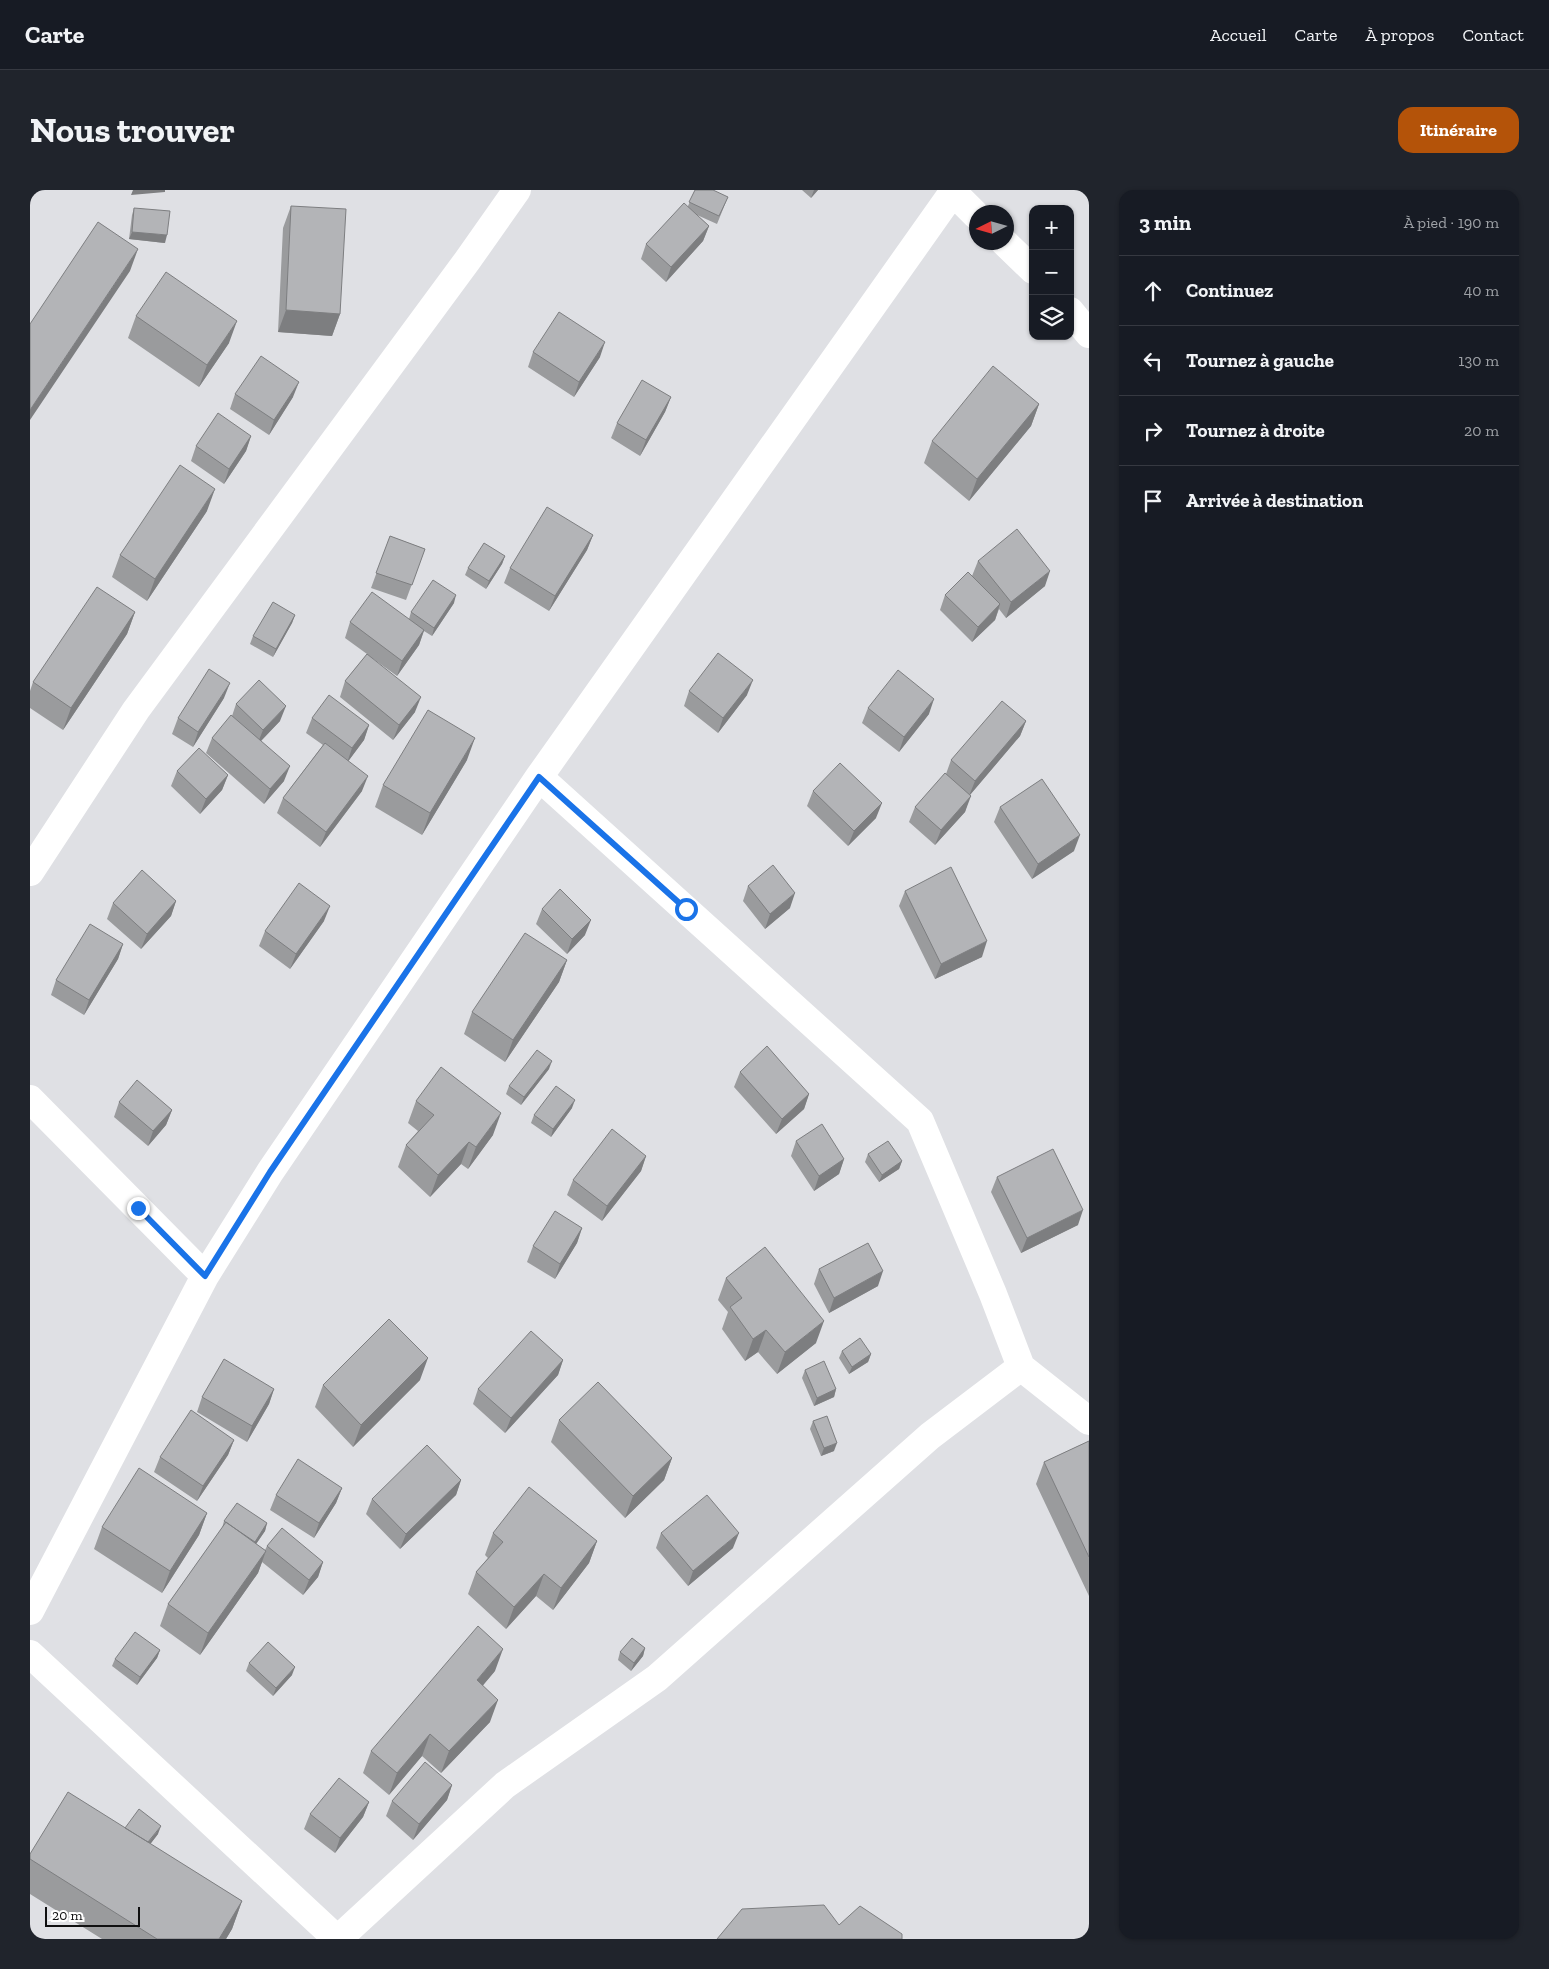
<!DOCTYPE html>
<html lang="fr">
<meta charset="utf-8">
<style>
:root{--surface:#171b24;--page:#20242c;--text:#f1f3f6;--muted:#9ea1a6;--line:#363941;--accent:#b45309}
body{margin:0;font-family:"Zilla Slab",serif;background:var(--page);color:var(--text)}
.controls{position:absolute;right:15px;top:15px;display:grid;overflow:hidden;border-radius:10px;box-shadow:0 1px 4px #0004}
.controls button{width:45px;height:45px;display:grid;place-items:center;padding:0;border:0;border-bottom:1px solid var(--line);background:var(--surface);color:var(--text);font:25px sans-serif}
.compass{position:absolute;left:939px;top:15px;width:45px;height:45px;border-radius:50%;background:var(--surface);box-shadow:0 1px 4px #0004;rotate:265deg}
.scale{position:absolute;left:15px;bottom:12px;width:95px;box-sizing:border-box;padding-left:5px;border:2px solid #101011;border-top:0;font-size:14px;line-height:18px;white-space:nowrap;color:#101011;-webkit-text-stroke:4px #fff;paint-order:stroke}
.stop{position:absolute;width:15px;height:15px;margin:-11px;border:4px solid #1a73e8;border-radius:50%;background:#fff}
.stop.end{background:#1a73e8;border-color:#fff;box-shadow:0 1px 5px #0008}
.list{margin:0;padding:0;list-style:none}
h2{display:flex;justify-content:space-between;align-items:center;height:65px;margin:0;padding:0 20px;font-size:21px}
h2 small{font-size:16px;font-weight:400;color:var(--muted)}
.list li{display:grid;grid-template-columns:32px 1fr auto;gap:15px;align-items:center;box-sizing:border-box;height:70px;padding:0 20px;border-top:1px solid var(--line)}
.list b{display:block;font-size:19px;white-space:nowrap}
.list em{font-size:16px;font-style:normal;color:var(--muted)}
.icon{flex:none;width:28px;height:28px;fill:none;stroke:currentColor;stroke-width:2;stroke-linecap:round;stroke-linejoin:round}
.map{position:relative;flex:none;width:1059px;height:1749px;overflow:hidden;border-radius:15px}
header{display:flex;align-items:center;gap:30px;box-sizing:border-box;height:70px;padding:0 25px;background:var(--surface);border-bottom:1px solid var(--line)}
header strong{font-size:24px}
nav{display:flex;gap:28px;margin-inline-start:auto;font-size:18px}
.intro{display:flex;align-items:center;justify-content:space-between;box-sizing:border-box;height:120px;padding:0 30px}
h1{margin:0;font-size:35px}
.button{padding:12px 22px;border-radius:15px;background:var(--accent);color:#fff;font-size:18px;font-weight:700}
main{display:flex;gap:30px;padding:0 30px}
aside{flex:1;background:var(--surface);border-radius:15px;box-shadow:0 1px 4px #0004}
.map>svg:first-child{display:block}
</style>
<header>
<strong>Carte</strong>
<nav><a>Accueil</a><a>Carte</a><a>À propos</a><a>Contact</a></nav>
</header>
<div class="intro"><h1>Nous trouver</h1><a class="button">Itinéraire</a></div>
<main>
<div class="map">
<svg width="1059" height="1749" viewBox="0 0 1059 1749">
<rect width="100%" height="100%" fill="#dfe0e4"/>
<g fill="none" stroke-linecap="round" stroke-linejoin="round">
<!-- street -->
<path stroke="#fff" stroke-width="28" d="M 924,0 L 923,2 L 946,25
M 974,52 L 1003,80
M 1040,121 L 1059,144
M 509,587 L 890,931 L 963,1104 L 991,1177 L 1059,1231
M 0,682 L 106,520 L 437,71 L 487,0
M 0,909 L 175,1086
M 0,1421 L 175,1086 L 240,982 L 509,587 L 923,2
M 0,1464 L 307,1749
M 308,1749 L 475,1595 L 627,1488 L 900,1246 L 991,1177"/>
</g>
<!-- wall -->
<path fill="#9a9b9d" d="M 665,0 L 698,7 L 687,34 L 667,25 L 679,36 L 673,51 L 636,92 L 611,69 L 616,54 L 658,16 Z
M 772,0 L 788,0 L 781,8 Z
M 261,16 L 310,124 L 302,146 L 248,142 L 253,38 Z
M 104,18 L 135,53 L 99,49 L 102,25 Z
M 106,126 L 199,153 L 169,197 L 98,148 Z
M 503,162 L 570,167 L 544,207 L 498,177 Z
M 205,204 L 263,207 L 239,245 L 200,219 Z
M 641,207 L 635,222 L 610,266 L 581,248 L 587,233 Z
M 1009,214 L 1001,236 L 939,311 L 894,273 L 902,251 Z
M 221,246 L 216,261 L 194,294 L 161,271 L 166,256 Z
M 177,321 L 117,411 L 82,387 L 90,365 Z
M 563,345 L 557,360 L 519,421 L 474,393 L 480,378 Z
M 360,346 L 395,359 L 376,410 L 341,398 Z
M 475,366 L 472,374 L 456,399 L 435,385 L 438,378 Z
M 948,371 L 1015,396 L 976,428 L 969,419 L 965,430 L 942,452 L 910,420 L 915,405 L 946,390 L 942,386 Z
M 424,413 L 402,446 L 394,441 L 389,455 L 367,486 L 342,468 L 385,522 L 363,550 L 310,507 L 315,491 L 337,464 L 315,448 L 320,432 L 379,429 L 381,422 Z
M 105,422 L 97,444 L 33,540 L 0,518 L 0,501 L 3,492 Z
M 265,425 L 262,433 L 243,467 L 220,454 L 223,446 Z
M 659,501 L 717,505 L 688,543 L 654,516 Z
M 194,508 L 163,557 L 142,544 L 148,528 Z
M 206,514 L 250,531 L 231,551 L 254,591 L 234,614 L 176,563 L 182,548 L 202,526 Z
M 838,518 L 899,524 L 869,562 L 832,533 Z
M 282,528 L 339,535 L 334,550 L 318,571 L 332,601 L 290,657 L 247,623 L 253,608 L 293,555 L 276,543 Z
M 996,531 L 990,546 L 940,605 L 935,622 L 905,655 L 879,632 L 885,617 L 916,584 L 921,570 Z
M 437,570 L 392,645 L 345,617 L 353,595 Z
M 147,581 L 198,585 L 192,600 L 170,624 L 141,596 Z
M 783,601 L 846,628 L 818,656 L 777,616 Z
M 970,617 L 1044,661 L 1002,689 L 964,632 Z
M 718,696 L 760,718 L 735,739 L 713,711 Z
M 875,701 L 952,767 L 905,789 L 869,716 Z
M 146,711 L 141,726 L 111,759 L 77,729 L 83,713 Z
M 512,719 L 555,745 L 537,764 L 506,734 Z
M 294,731 L 260,779 L 229,756 L 235,741 Z
M 93,754 L 88,769 L 54,825 L 21,805 L 26,790 Z
M 537,770 L 529,792 L 475,872 L 434,844 L 442,822 Z
M 519,879 L 491,915 L 476,904 L 479,896 Z
M 710,882 L 779,904 L 774,919 L 746,944 L 704,897 Z
M 386,911 L 463,945 L 438,979 L 431,974 L 400,1007 L 368,977 L 376,955 L 388,941 L 378,933 Z
M 89,912 L 142,920 L 136,935 L 118,956 L 84,927 Z
M 542,918 L 521,947 L 501,933 L 504,925 Z
M 766,951 L 814,969 L 809,984 L 784,1001 L 761,966 Z
M 838,964 L 872,971 L 869,979 L 849,992 L 835,972 Z
M 616,966 L 611,981 L 572,1031 L 537,1005 L 543,990 Z
M 967,987 L 1048,1035 L 991,1063 L 961,1002 Z
M 552,1038 L 547,1053 L 525,1089 L 497,1072 L 503,1056 Z
M 789,1079 L 848,1096 L 799,1123 L 784,1094 Z
M 696,1088 L 786,1153 L 747,1184 L 728,1162 L 715,1171 L 692,1139 L 698,1122 L 688,1110 Z
M 812,1161 L 841,1164 L 838,1172 L 819,1184 L 809,1168 Z
M 533,1170 L 528,1185 L 475,1243 L 443,1214 L 448,1199 Z
M 775,1180 L 806,1199 L 804,1207 L 784,1216 L 772,1188 Z
M 390,1190 L 323,1257 L 285,1217 L 293,1195 Z
M 244,1199 L 239,1214 L 217,1252 L 167,1222 L 172,1207 Z
M 529,1230 L 642,1268 L 634,1290 L 595,1328 L 521,1252 Z
M 783,1231 L 804,1261 L 791,1266 L 780,1239 Z
M 204,1250 L 198,1265 L 167,1311 L 124,1282 L 130,1267 Z
M 1059,1251 L 1059,1406 L 1006,1294 L 1014,1272 Z
M 431,1290 L 426,1305 L 370,1359 L 336,1324 L 342,1309 Z
M 312,1298 L 306,1313 L 284,1348 L 240,1320 L 246,1305 Z
M 177,1323 L 169,1345 L 132,1403 L 64,1359 L 72,1337 Z
M 194,1331 L 237,1333 L 235,1341 L 226,1354 L 235,1360 L 237,1356 L 293,1372 L 288,1387 L 273,1405 L 232,1372 L 228,1383 L 170,1465 L 130,1436 L 138,1414 L 192,1338 Z
M 463,1343 L 567,1351 L 559,1373 L 523,1420 L 506,1406 L 476,1439 L 438,1404 L 446,1382 L 458,1368 L 455,1365 Z
M 631,1343 L 703,1358 L 658,1396 L 626,1358 Z
M 615,1458 L 613,1466 L 601,1481 L 588,1470 L 590,1462 Z
M 130,1460 L 127,1468 L 107,1495 L 82,1476 L 85,1469 Z
M 219,1473 L 262,1485 L 243,1506 L 216,1481 Z
M 465,1481 L 453,1495 L 460,1532 L 411,1583 L 392,1566 L 359,1605 L 333,1583 L 341,1561 Z
M 422,1595 L 417,1610 L 383,1650 L 356,1626 L 362,1611 Z
M 339,1612 L 333,1627 L 305,1663 L 274,1639 L 280,1624 Z
M 95,1638 L 128,1644 L 120,1654 L 212,1711 L 202,1739 L 196,1749 L 72,1749 L 0,1704 L 0,1664 Z"/>
<!-- shaded-wall -->
<path fill="#7d7e80" d="M 103,0 L 135,0 L 135,2 L 101,5 Z
M 784,0 L 788,0 L 781,8 Z
M 679,36 L 673,51 L 636,92 L 641,77 Z
M 102,42 L 137,45 L 135,53 L 99,49 Z
M 108,59 L 100,81 L 0,230 L 0,220 Z
M 256,120 L 310,124 L 302,146 L 248,142 Z
M 207,131 L 199,153 L 169,197 L 177,175 Z
M 575,152 L 570,167 L 544,207 L 549,192 Z
M 269,192 L 263,207 L 239,245 L 244,230 Z
M 641,207 L 635,222 L 610,266 L 616,250 Z
M 1009,214 L 1001,236 L 939,311 L 947,289 Z
M 221,246 L 216,261 L 194,294 L 199,279 Z
M 185,299 L 177,321 L 117,411 L 125,389 Z
M 563,345 L 557,360 L 519,421 L 525,406 Z
M 475,366 L 472,374 L 456,399 L 459,391 Z
M 1020,381 L 1015,396 L 976,428 L 981,412 Z
M 426,405 L 424,413 L 402,446 L 404,438 Z
M 970,414 L 965,430 L 942,452 L 948,437 Z
M 105,422 L 97,444 L 33,540 L 41,518 Z
M 265,425 L 262,433 L 243,467 L 246,459 Z
M 394,440 L 389,455 L 367,486 L 372,471 Z
M 723,490 L 717,505 L 688,543 L 693,528 Z
M 200,493 L 194,508 L 163,557 L 168,542 Z
M 391,507 L 385,522 L 363,550 L 369,535 Z
M 904,509 L 899,524 L 869,562 L 874,547 Z
M 256,516 L 250,531 L 227,555 L 233,540 Z
M 996,531 L 990,546 L 939,606 L 945,591 Z
M 339,535 L 334,550 L 317,573 L 322,558 Z
M 445,548 L 437,570 L 392,645 L 400,623 Z
M 260,576 L 254,591 L 234,614 L 240,599 Z
M 198,585 L 192,600 L 170,624 L 176,609 Z
M 338,586 L 332,601 L 290,657 L 296,642 Z
M 941,606 L 935,622 L 905,655 L 911,640 Z
M 852,613 L 846,628 L 818,656 L 824,641 Z
M 1050,645 L 1044,661 L 1002,689 L 1008,674 Z
M 765,703 L 760,718 L 735,739 L 740,724 Z
M 146,711 L 141,726 L 111,759 L 117,744 Z
M 300,716 L 294,731 L 260,779 L 266,764 Z
M 561,730 L 555,745 L 537,764 L 542,749 Z
M 957,751 L 952,767 L 905,789 L 911,774 Z
M 93,754 L 88,769 L 54,825 L 59,810 Z
M 537,770 L 529,792 L 475,872 L 483,850 Z
M 522,871 L 519,879 L 491,915 L 494,907 Z
M 779,904 L 774,919 L 746,944 L 752,929 Z
M 545,910 L 542,918 L 521,947 L 523,939 Z
M 142,920 L 136,935 L 118,956 L 123,941 Z
M 471,923 L 463,945 L 438,979 L 446,957 Z
M 439,952 L 431,974 L 400,1007 L 408,985 Z
M 616,966 L 611,981 L 572,1031 L 577,1016 Z
M 814,969 L 809,984 L 784,1001 L 789,986 Z
M 872,971 L 869,979 L 849,992 L 852,985 Z
M 1053,1020 L 1048,1035 L 991,1063 L 997,1048 Z
M 552,1038 L 547,1053 L 525,1089 L 530,1074 Z
M 853,1081 L 848,1096 L 799,1123 L 804,1108 Z
M 794,1131 L 786,1153 L 747,1184 L 755,1162 Z
M 736,1140 L 728,1162 L 715,1171 L 723,1149 Z
M 841,1164 L 838,1172 L 819,1184 L 822,1177 Z
M 398,1168 L 390,1190 L 323,1257 L 331,1235 Z
M 533,1170 L 528,1185 L 475,1243 L 481,1228 Z
M 244,1199 L 239,1214 L 217,1252 L 222,1236 Z
M 806,1199 L 804,1207 L 784,1216 L 787,1208 Z
M 204,1250 L 198,1265 L 167,1311 L 173,1296 Z
M 807,1253 L 804,1261 L 791,1266 L 794,1258 Z
M 642,1268 L 634,1290 L 595,1328 L 603,1306 Z
M 431,1290 L 426,1305 L 370,1359 L 376,1344 Z
M 312,1298 L 306,1313 L 284,1348 L 289,1333 Z
M 177,1323 L 169,1345 L 132,1403 L 140,1381 Z
M 237,1333 L 235,1341 L 222,1360 L 225,1352 Z
M 709,1343 L 703,1358 L 658,1396 L 663,1381 Z
M 567,1351 L 559,1373 L 523,1420 L 531,1398 Z
M 236,1361 L 228,1383 L 170,1465 L 178,1443 Z
M 293,1372 L 288,1387 L 273,1405 L 279,1390 Z
M 514,1384 L 506,1406 L 476,1439 L 484,1417 Z
M 615,1458 L 613,1466 L 601,1481 L 604,1473 Z
M 473,1459 L 465,1481 L 439,1512 L 447,1490 Z
M 130,1460 L 127,1468 L 107,1495 L 110,1487 Z
M 265,1477 L 262,1485 L 243,1506 L 246,1498 Z
M 468,1510 L 460,1532 L 411,1583 L 419,1561 Z
M 400,1544 L 392,1566 L 359,1605 L 367,1583 Z
M 422,1595 L 417,1610 L 383,1650 L 389,1634 Z
M 339,1612 L 333,1627 L 305,1663 L 310,1648 Z
M 131,1636 L 128,1644 L 109,1669 L 112,1661 Z
M 212,1711 L 202,1739 L 196,1749 L 189,1749 Z"/>
<!-- building -->
<path fill="#b3b4b7" stroke="#7d7e80" d="M 665,0 L 683,0 L 698,7 L 689,26 L 659,12 Z
M 654,13 L 679,36 L 641,77 L 616,54 Z
M 261,16 L 316,19 L 310,124 L 256,120 Z
M 104,18 L 140,21 L 137,45 L 102,42 Z
M 68,32 L 108,59 L 0,220 L 0,134 Z
M 136,82 L 207,131 L 177,175 L 106,126 Z
M 529,122 L 575,152 L 549,192 L 503,162 Z
M 231,166 L 269,192 L 244,230 L 205,204 Z
M 963,176 L 1009,214 L 947,289 L 902,251 Z
M 612,190 L 641,207 L 616,250 L 587,233 Z
M 188,223 L 221,246 L 199,279 L 166,256 Z
M 150,275 L 185,299 L 125,389 L 90,365 Z
M 517,317 L 563,345 L 525,406 L 480,378 Z
M 987,339 L 1020,381 L 981,412 L 948,371 Z
M 360,346 L 395,359 L 382,395 L 346,383 Z
M 454,353 L 475,366 L 459,391 L 438,378 Z
M 938,382 L 970,414 L 948,437 L 915,405 Z
M 403,390 L 426,405 L 404,438 L 381,422 Z
M 67,397 L 105,422 L 41,518 L 3,492 Z
M 342,402 L 394,440 L 372,471 L 320,432 Z
M 243,412 L 265,425 L 246,459 L 223,446 Z
M 688,463 L 723,490 L 693,528 L 659,501 Z
M 337,464 L 391,507 L 369,535 L 315,491 Z
M 179,479 L 200,493 L 168,542 L 148,528 Z
M 868,480 L 904,509 L 874,547 L 838,518 Z
M 229,490 L 256,516 L 233,540 L 206,514 Z
M 299,505 L 339,535 L 322,558 L 282,528 Z
M 972,511 L 996,531 L 945,591 L 921,570 Z
M 398,520 L 445,548 L 400,623 L 353,595 Z
M 201,525 L 260,576 L 240,599 L 182,548 Z
M 295,553 L 338,586 L 296,642 L 253,608 Z
M 169,558 L 198,585 L 176,609 L 147,581 Z
M 810,573 L 852,613 L 824,641 L 783,601 Z
M 915,583 L 941,606 L 911,640 L 885,617 Z
M 1012,589 L 1050,645 L 1008,674 L 970,617 Z
M 743,675 L 765,703 L 740,724 L 718,696 Z
M 921,677 L 957,751 L 911,774 L 875,701 Z
M 112,680 L 146,711 L 117,744 L 83,713 Z
M 269,693 L 300,716 L 266,764 L 235,741 Z
M 530,699 L 561,730 L 542,749 L 512,719 Z
M 60,734 L 93,754 L 59,810 L 26,790 Z
M 495,743 L 537,770 L 483,850 L 442,822 Z
M 737,856 L 779,904 L 752,929 L 710,882 Z
M 507,860 L 522,871 L 494,907 L 479,896 Z
M 411,877 L 471,923 L 446,957 L 439,952 L 408,985 L 376,955 L 404,925 L 386,911 Z
M 107,890 L 142,920 L 123,941 L 89,912 Z
M 526,896 L 545,910 L 523,939 L 504,925 Z
M 792,934 L 814,969 L 789,986 L 766,951 Z
M 582,939 L 616,966 L 577,1016 L 543,990 Z
M 858,951 L 872,971 L 852,985 L 838,964 Z
M 1023,959 L 1053,1020 L 997,1048 L 967,987 Z
M 525,1021 L 552,1038 L 530,1074 L 503,1056 Z
M 838,1053 L 853,1081 L 804,1108 L 789,1079 Z
M 735,1057 L 794,1131 L 755,1162 L 736,1140 L 723,1149 L 700,1117 L 712,1108 L 696,1088 Z
M 359,1129 L 398,1168 L 331,1235 L 293,1195 Z
M 501,1141 L 533,1170 L 481,1228 L 448,1199 Z
M 830,1148 L 841,1164 L 822,1177 L 812,1161 Z
M 194,1169 L 244,1199 L 222,1236 L 172,1207 Z
M 794,1171 L 806,1199 L 787,1208 L 775,1180 Z
M 568,1192 L 642,1268 L 603,1306 L 529,1230 Z
M 161,1220 L 204,1250 L 173,1296 L 130,1267 Z
M 797,1226 L 807,1253 L 794,1258 L 783,1231 Z
M 1059,1251 L 1059,1367 L 1014,1272 Z
M 397,1255 L 431,1290 L 376,1344 L 342,1309 Z
M 268,1269 L 312,1298 L 289,1333 L 246,1305 Z
M 109,1278 L 177,1323 L 140,1381 L 72,1337 Z
M 499,1297 L 567,1351 L 531,1398 L 514,1384 L 484,1417 L 446,1382 L 473,1352 L 463,1343 Z
M 677,1305 L 709,1343 L 663,1381 L 631,1343 Z
M 207,1313 L 237,1333 L 225,1352 L 194,1331 Z
M 196,1332 L 236,1361 L 178,1443 L 138,1414 Z
M 252,1338 L 293,1372 L 279,1390 L 237,1356 Z
M 448,1436 L 473,1459 L 447,1490 L 468,1510 L 419,1561 L 400,1544 L 367,1583 L 341,1561 Z
M 105,1442 L 130,1460 L 110,1487 L 85,1469 Z
M 602,1448 L 615,1458 L 604,1473 L 590,1462 Z
M 238,1452 L 265,1477 L 246,1498 L 219,1473 Z
M 395,1572 L 422,1595 L 389,1634 L 362,1611 Z
M 309,1588 L 339,1612 L 310,1648 L 280,1624 Z
M 38,1602 L 212,1711 L 189,1749 L 127,1749 L 0,1669 L 0,1664 Z
M 109,1619 L 131,1636 L 118,1652 L 95,1638 Z
M 794,1715 L 809,1735 L 830,1716 L 872,1744 L 872,1749 L 687,1749 L 712,1719 Z"/>
<g fill="none" stroke-linecap="round" stroke-linejoin="round">
<!-- route -->
<path stroke="#1a73e8" stroke-width="6" d="M 108,1018 L 175,1086 L 240,982 L 509,587 L 656,719"/>
</g>
</svg>
<div class="controls">
<button>+</button>
<button>−</button>
<button><svg class="icon" aria-label="layers" viewBox="0 0 24 24"><path d="M12 4l9 5-9 5-9-5zM3 14l9 5 9-5"/></svg></button>
</div>
<svg class="compass" viewBox="-18 -18 36 36"><path d="M0-13l5 13h-10z" fill="#e53935"/><path d="M0 13l5-13h-10z" fill="#9ea1a6"/></svg>
<div class="scale">20 m</div>
<div class="stop" style="left:656px;top:719px"></div>
<div class="stop end" style="left:108px;top:1018px"></div>
</div>
<aside>
<h2>3 min<small>À pied · 190 m</small></h2>
<ul class="list">
<li><svg class="icon" aria-label="ahead" viewBox="0 0 24 24"><path d="M12 20V5M6 11l6-6 6 6"/></svg><div><b>Continuez</b></div><em>40 m</em></li>
<li><svg class="icon" aria-label="left" viewBox="0 0 24 24"><path d="M17 20v-9H6M10 6l-5 5 5 5"/></svg><div><b>Tournez à gauche</b></div><em>130 m</em></li>
<li><svg class="icon" aria-label="right" viewBox="0 0 24 24"><path d="M7 20v-9h11M14 6l5 5-5 5"/></svg><div><b>Tournez à droite</b></div><em>20 m</em></li>
<li><svg class="icon" aria-label="arrive" viewBox="0 0 24 24"><path d="M6 21V4h12l-3 4 3 4H6"/></svg><div><b>Arrivée à destination</b></div></li>
</ul>
</aside>
</main>
